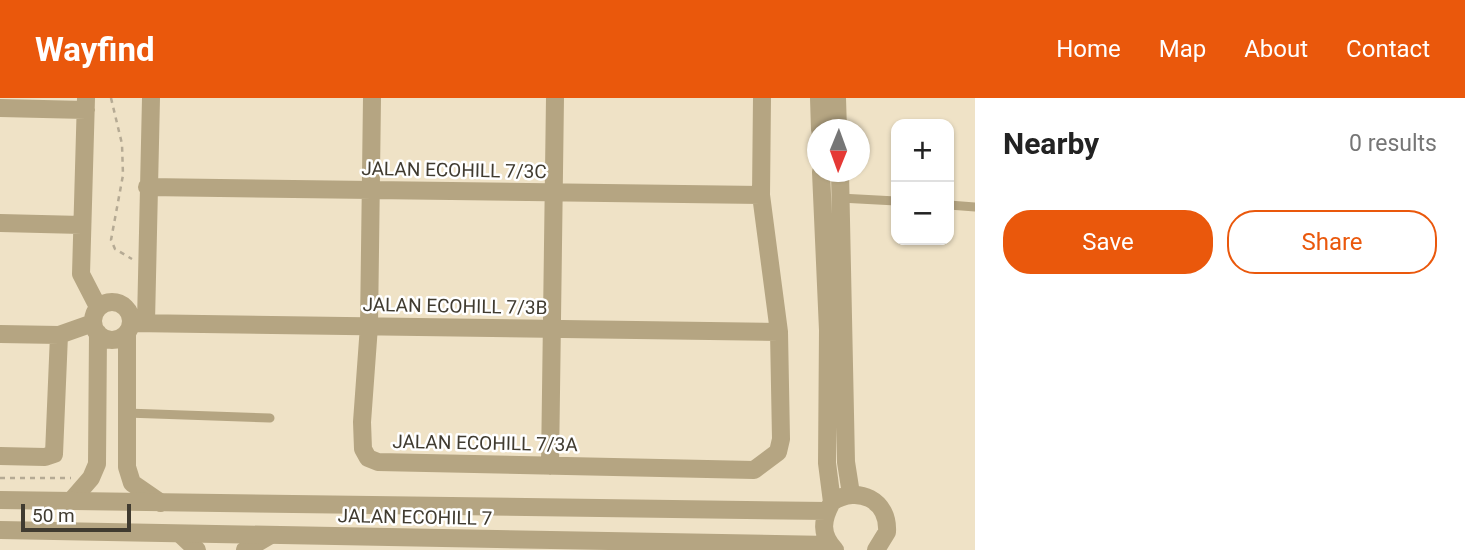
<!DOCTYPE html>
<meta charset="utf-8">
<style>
:root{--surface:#fff;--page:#f2f2f2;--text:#222;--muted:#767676;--line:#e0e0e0;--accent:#ea580c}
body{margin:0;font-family:Roboto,sans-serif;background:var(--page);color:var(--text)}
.controls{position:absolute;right:21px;top:21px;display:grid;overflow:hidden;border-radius:14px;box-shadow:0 2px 5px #0004}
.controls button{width:63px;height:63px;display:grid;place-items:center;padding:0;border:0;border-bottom:2px solid var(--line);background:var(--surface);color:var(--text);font:35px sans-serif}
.compass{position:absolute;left:807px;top:21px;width:63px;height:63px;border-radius:50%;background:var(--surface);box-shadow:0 2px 5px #0004;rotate:181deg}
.scale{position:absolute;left:21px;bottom:18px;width:110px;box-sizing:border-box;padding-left:7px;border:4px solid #403b30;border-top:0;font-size:19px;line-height:24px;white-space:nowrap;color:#403b30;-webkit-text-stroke:5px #fff;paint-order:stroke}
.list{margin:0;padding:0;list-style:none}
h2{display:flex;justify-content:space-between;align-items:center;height:91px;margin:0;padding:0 28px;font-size:30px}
h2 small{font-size:23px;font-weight:400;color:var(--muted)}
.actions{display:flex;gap:14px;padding:21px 28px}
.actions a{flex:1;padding:16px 0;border:2px solid var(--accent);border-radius:28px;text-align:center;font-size:24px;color:var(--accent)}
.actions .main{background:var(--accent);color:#fff}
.map{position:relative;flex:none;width:975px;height:452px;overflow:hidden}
header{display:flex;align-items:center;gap:42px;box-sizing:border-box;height:98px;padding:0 35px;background:var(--accent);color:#fff}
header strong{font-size:33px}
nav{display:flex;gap:38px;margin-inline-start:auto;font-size:24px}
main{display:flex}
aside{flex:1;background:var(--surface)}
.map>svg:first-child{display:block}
</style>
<header>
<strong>Wayfind</strong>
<nav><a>Home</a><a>Map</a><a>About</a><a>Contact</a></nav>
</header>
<main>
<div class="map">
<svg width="975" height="452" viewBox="0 0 975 452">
<rect width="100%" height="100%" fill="#efe2c6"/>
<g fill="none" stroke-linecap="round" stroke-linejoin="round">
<!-- path -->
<path stroke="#b5aa94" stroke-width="2.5" stroke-dasharray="5 5" stroke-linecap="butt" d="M 111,0 L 122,46 L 123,77 L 111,142 L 115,151 L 132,161
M 0,380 L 71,380"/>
<!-- service -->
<path stroke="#b5a582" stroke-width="9" d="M 840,100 L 896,103
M 949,107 L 975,109
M 126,315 L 270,320"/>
<!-- minor -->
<path stroke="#b5a582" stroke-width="18" d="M 86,0 L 81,176 L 98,209
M 372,0 L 369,228 L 362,324 L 363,351 L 368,360 L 378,364 L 754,372 L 778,354 L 781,341 L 779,234 L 761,97 L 762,0
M 0,10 L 86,12
M 147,89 L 761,97
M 0,125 L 82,127
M93 223a19 19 0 1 1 38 0a19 19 0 1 1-38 0Z
M 146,224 L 151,0
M 132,225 L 779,234
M 127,235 L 127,369 L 132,385 L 161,405
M 0,236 L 59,237 L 93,225
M 0,358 L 45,359 L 54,356 L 59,237
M 550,368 L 555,0
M 71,403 L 91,380 L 97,366 L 98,235
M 180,436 L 197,452
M 245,452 L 269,438"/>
<!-- tertiary -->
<path stroke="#b5a582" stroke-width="18" d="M 819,0 L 820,32
M 837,0 L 838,32
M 821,74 L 828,232 L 827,365 L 832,404
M 840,74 L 846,364 L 851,396
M 0,402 L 827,413
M 0,432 L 830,447
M 835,452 C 820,436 822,422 832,404 C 858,387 889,402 887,434 L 876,452"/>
</g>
<g text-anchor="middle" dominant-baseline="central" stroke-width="5" stroke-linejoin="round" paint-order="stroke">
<!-- street labels -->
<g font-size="19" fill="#403b30" stroke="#fff">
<text transform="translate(454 72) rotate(1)">JALAN ECOHILL 7/3C</text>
<text transform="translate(455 208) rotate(1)">JALAN ECOHILL 7/3B</text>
<text transform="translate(485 345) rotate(1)">JALAN ECOHILL 7/3A</text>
<text transform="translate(415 419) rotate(1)">JALAN ECOHILL 7</text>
</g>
</g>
</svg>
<div class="controls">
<button>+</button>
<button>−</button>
</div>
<svg class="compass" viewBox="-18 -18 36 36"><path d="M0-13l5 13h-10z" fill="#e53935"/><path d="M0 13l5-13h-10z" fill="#767676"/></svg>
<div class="scale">50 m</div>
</div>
<aside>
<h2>Nearby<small>0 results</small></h2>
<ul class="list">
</ul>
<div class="actions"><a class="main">Save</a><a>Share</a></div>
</aside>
</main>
